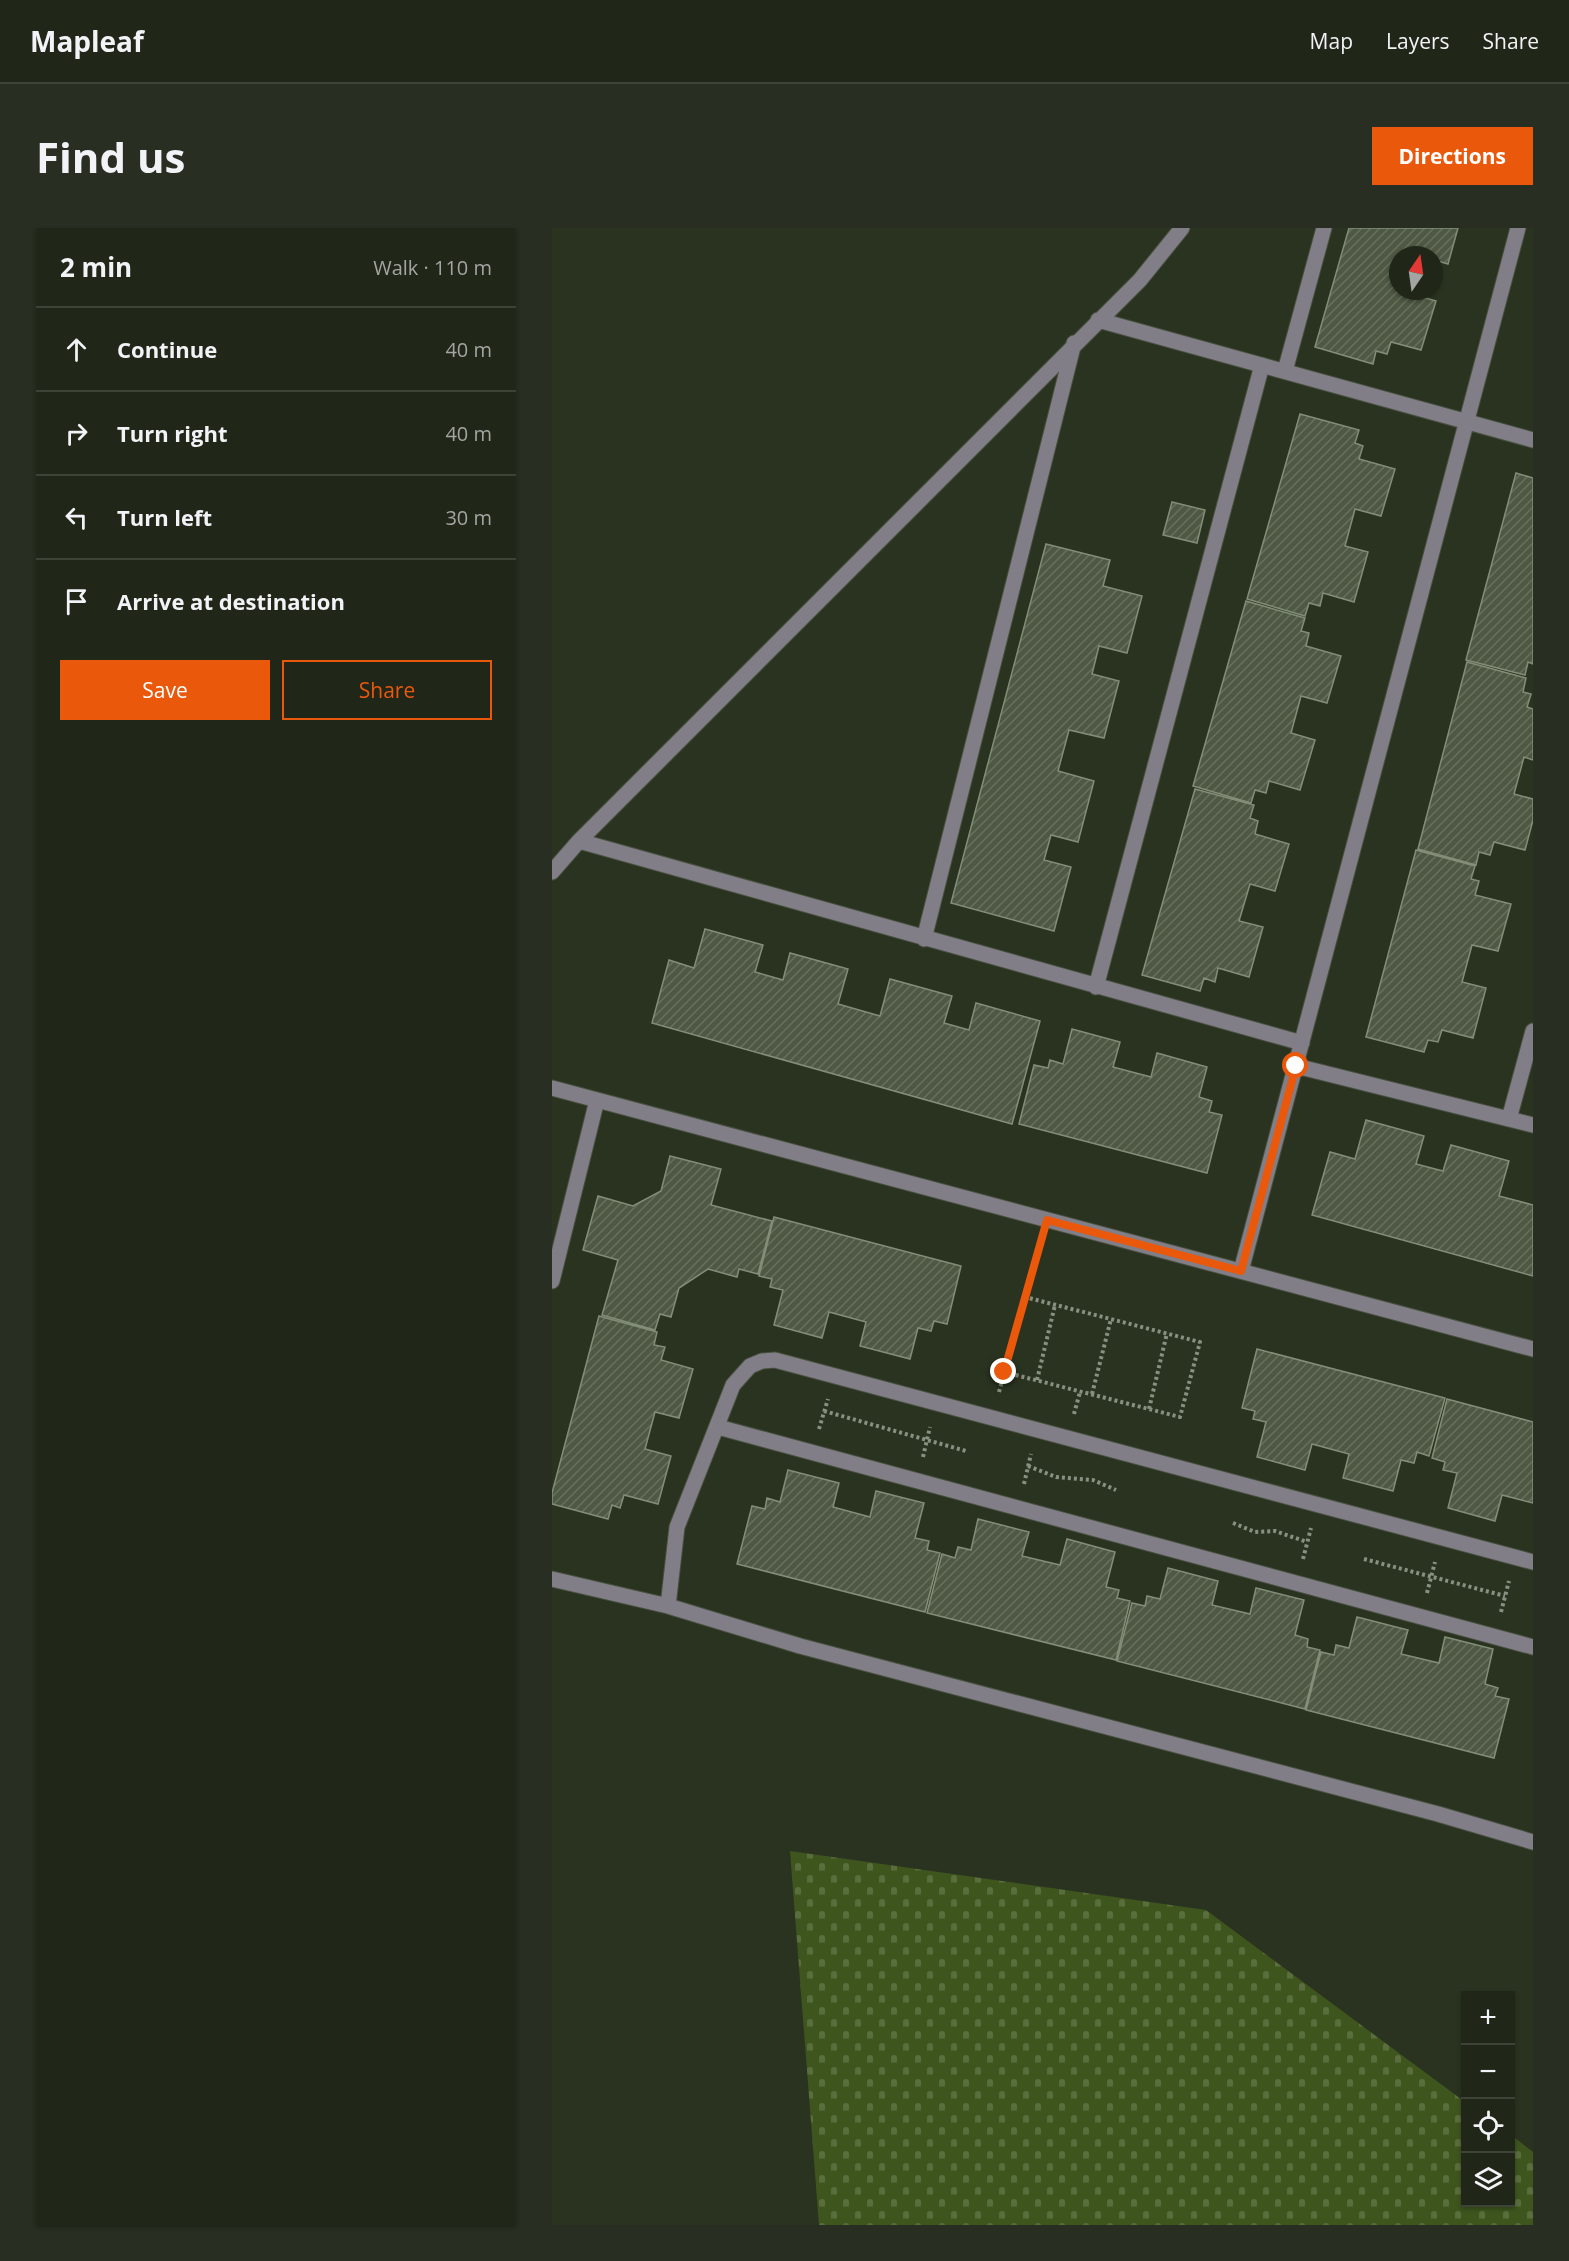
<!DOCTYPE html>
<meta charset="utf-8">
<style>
:root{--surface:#202618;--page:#282e21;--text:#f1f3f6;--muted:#a2a5a2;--line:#3d4337;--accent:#ea580c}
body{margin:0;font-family:"Open Sans",sans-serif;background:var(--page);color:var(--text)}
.controls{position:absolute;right:18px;bottom:18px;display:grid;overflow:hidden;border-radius:0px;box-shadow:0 2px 4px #0004}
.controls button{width:54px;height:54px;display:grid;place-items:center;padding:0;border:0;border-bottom:2px solid var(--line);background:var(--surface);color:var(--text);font:30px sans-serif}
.compass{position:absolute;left:837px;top:18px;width:54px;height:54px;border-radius:50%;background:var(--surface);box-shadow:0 2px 4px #0004;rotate:13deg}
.stop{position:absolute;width:18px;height:18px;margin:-14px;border:4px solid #ea580c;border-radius:50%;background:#fff}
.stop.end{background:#ea580c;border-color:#fff;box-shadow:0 2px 6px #0008}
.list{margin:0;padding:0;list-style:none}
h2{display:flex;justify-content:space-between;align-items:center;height:78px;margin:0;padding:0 24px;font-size:26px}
h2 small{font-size:20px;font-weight:400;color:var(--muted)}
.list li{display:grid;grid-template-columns:39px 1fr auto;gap:18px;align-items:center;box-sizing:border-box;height:84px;padding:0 24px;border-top:2px solid var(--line)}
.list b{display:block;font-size:22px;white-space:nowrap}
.list em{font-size:20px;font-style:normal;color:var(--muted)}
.actions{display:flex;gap:12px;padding:18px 24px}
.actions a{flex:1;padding:14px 0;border:2px solid var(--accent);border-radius:0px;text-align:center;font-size:21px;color:var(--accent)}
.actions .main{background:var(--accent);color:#fff}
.icon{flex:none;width:33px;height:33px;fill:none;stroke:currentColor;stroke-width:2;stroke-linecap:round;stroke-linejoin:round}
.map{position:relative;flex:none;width:981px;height:1997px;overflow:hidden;border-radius:0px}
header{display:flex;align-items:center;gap:36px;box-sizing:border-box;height:84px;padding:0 30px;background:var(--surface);border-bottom:2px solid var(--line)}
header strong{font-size:28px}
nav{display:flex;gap:33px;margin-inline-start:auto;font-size:21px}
.intro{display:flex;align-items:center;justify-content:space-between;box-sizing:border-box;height:144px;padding:0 36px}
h1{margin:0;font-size:42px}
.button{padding:15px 27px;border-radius:0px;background:var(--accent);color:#fff;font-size:21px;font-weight:700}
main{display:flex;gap:36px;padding:0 36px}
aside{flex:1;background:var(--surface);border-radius:0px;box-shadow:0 2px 4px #0004}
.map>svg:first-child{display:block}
</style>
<header>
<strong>Mapleaf</strong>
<nav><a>Map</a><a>Layers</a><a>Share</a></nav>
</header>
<div class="intro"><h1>Find us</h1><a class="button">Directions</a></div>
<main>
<aside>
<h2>2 min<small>Walk · 110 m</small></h2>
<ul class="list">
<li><svg class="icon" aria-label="ahead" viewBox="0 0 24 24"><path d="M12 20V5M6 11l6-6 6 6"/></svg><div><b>Continue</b></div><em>40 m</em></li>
<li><svg class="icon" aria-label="right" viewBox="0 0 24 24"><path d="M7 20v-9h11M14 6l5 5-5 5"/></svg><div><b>Turn right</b></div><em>40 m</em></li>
<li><svg class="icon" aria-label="left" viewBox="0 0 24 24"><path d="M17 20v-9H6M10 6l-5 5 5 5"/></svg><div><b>Turn left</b></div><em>30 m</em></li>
<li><svg class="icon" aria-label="arrive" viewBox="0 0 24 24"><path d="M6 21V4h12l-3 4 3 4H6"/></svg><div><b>Arrive at destination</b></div></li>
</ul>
<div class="actions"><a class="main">Save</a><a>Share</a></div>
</aside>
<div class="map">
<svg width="981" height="1997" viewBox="0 0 981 1997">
<defs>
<pattern id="cemetery-stones" width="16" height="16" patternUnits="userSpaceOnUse" patternTransform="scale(1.5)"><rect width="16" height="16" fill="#3e551d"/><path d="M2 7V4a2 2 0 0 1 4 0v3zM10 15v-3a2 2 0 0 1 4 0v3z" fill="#5a6d3d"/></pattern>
<pattern id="building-hatch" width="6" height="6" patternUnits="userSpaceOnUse" patternTransform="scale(1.5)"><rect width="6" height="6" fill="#4e5843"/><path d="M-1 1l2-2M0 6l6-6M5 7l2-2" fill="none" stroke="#67705e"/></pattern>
</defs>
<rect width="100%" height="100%" fill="#2a3320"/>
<!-- cemetery -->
<path fill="url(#cemetery-stones)" d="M 238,1623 L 654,1682 L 913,1874 L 914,1974 L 958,1974 L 959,1907 L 981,1924 L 981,1997 L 267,1997 Z"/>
<!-- building -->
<path fill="url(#building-hatch)" stroke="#838e78" stroke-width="1.5" d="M 797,0 L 906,0 L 896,36 L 882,32 L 882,27 L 846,27 L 846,63 L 861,63 L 860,66 L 884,73 L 869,122 L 839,114 L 835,126 L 824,123 L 821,136 L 763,119 Z
M 748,186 L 807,202 L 803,215 L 811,218 L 807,231 L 843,241 L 829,288 L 803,281 L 793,318 L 816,324 L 802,374 L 771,365 L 768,378 L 757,375 L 753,388 L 695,371 Z
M 964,245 L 981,250 L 981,436 L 976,434 L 973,447 L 914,432 Z
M 620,274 L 653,282 L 645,315 L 611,307 Z
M 494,316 L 558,332 L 551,358 L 590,368 L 575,425 L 547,418 L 540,446 L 567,453 L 552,510 L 517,502 L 506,543 L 542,553 L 526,614 L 499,607 L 492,632 L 519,639 L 502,703 L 399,675 Z
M 694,373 L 753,390 L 749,403 L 757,405 L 754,418 L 789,428 L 775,475 L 749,468 L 739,505 L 763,512 L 748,562 L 717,553 L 714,565 L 703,562 L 699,575 L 641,558 Z
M 915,434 L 974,450 L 971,464 L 979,466 L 975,479 L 981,481 L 981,532 L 972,529 L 962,566 L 981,571 L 981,592 L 973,622 L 942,614 L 938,627 L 927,624 L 924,637 L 866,621 Z
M 643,561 L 702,577 L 698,590 L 706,593 L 703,606 L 737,616 L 723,663 L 698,656 L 687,693 L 711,699 L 697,749 L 666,740 L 663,754 L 652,750 L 648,763 L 590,747 Z
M 864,622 L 923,638 L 919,651 L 927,653 L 923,667 L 959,676 L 946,723 L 920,717 L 910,754 L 934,760 L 921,810 L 890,802 L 886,814 L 876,812 L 872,824 L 814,809 Z
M 153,701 L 211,717 L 203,744 L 231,752 L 238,725 L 296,741 L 286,776 L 328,788 L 338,751 L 400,768 L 392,795 L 417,802 L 424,775 L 488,793 L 460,896 L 100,795 L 117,732 L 142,740 Z
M 520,801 L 568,814 L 561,839 L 599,849 L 605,825 L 655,839 L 647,869 L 660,873 L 657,884 L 670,887 L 655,945 L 467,896 L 482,837 L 496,840 L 498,832 L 511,836 Z
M 814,892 L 872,908 L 864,936 L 891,943 L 899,917 L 957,933 L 947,968 L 981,977 L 981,1048 L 760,987 L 778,924 L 803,931 Z
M 118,928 L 169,941 L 159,977 L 220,993 L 206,1046 L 187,1041 L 185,1049 L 156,1041 L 127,1060 L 119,1089 L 108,1086 L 103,1102 L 50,1087 L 66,1032 L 31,1022 L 46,968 L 81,978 L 109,963 Z
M 222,989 L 409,1038 L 395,1096 L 382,1093 L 379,1103 L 366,1100 L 358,1131 L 308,1118 L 314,1094 L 277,1084 L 270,1110 L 222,1097 L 231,1062 L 218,1059 L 220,1051 L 207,1048 Z
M 47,1088 L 105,1104 L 102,1117 L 113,1119 L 109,1132 L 141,1141 L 127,1190 L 103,1184 L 93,1221 L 119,1228 L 106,1276 L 72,1267 L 68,1280 L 60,1277 L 56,1291 L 0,1276 L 0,1265 Z
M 705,1121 L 893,1170 L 877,1228 L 865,1224 L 862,1235 L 849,1232 L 841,1263 L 791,1250 L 797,1226 L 760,1216 L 753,1242 L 705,1229 L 714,1194 L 701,1191 L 703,1183 L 690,1180 Z
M 895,1171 L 981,1194 L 981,1275 L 950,1267 L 943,1293 L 896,1280 L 905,1245 L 891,1242 L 893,1234 L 880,1230 Z
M 236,1242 L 287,1255 L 281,1279 L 318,1289 L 324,1263 L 372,1275 L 363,1310 L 377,1313 L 375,1322 L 388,1325 L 373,1384 L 185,1336 L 200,1278 L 213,1281 L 215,1270 L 228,1274 Z
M 426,1291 L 477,1304 L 470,1328 L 508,1337 L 515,1311 L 563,1324 L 554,1359 L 567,1362 L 565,1370 L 578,1373 L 564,1432 L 375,1385 L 390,1326 L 403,1330 L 406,1319 L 419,1322 Z
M 616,1340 L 666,1353 L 660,1377 L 698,1386 L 704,1360 L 752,1372 L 743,1407 L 756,1411 L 755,1419 L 768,1422 L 753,1481 L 565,1433 L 580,1375 L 593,1378 L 595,1368 L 608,1371 Z
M 805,1389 L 856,1402 L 849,1426 L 887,1435 L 893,1409 L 941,1421 L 933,1456 L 946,1460 L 943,1468 L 957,1471 L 942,1530 L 754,1482 L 769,1424 L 782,1427 L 784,1417 L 797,1420 Z"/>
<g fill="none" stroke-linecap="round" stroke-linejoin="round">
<defs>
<path id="minor" d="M 546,92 L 981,212
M 733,143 L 772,0
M 27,613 L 750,815
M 0,644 L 27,613 L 588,52 L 630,0
M 372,711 L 522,115
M 544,759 L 710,137
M 744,838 L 981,897
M 0,860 L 981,1121
M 957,891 L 981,803
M 689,1043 L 966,0
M 0,1053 L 45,872
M 166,1199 L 981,1419
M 0,1351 L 116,1378 L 248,1418 L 886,1586 L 981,1614
M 116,1378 L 125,1299 L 181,1157 L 198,1138 L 210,1133 L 223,1132 L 981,1334"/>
</defs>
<!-- minor casing -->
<use href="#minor" stroke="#48503e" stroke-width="17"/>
<!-- path -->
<path stroke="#899081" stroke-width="4" stroke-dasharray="3 3" stroke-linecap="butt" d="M 452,1144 L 628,1189 L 648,1114 L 473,1069
M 485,1152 L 503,1077
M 447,1164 L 488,1016
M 540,1166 L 559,1091
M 597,1181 L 615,1105
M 272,1183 L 414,1223
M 522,1186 L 528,1164
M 267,1201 L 276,1171
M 371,1229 L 378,1199
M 476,1238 L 504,1249 L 541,1252 L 564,1262
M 472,1256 L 479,1226
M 681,1295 L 703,1304 L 723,1303 L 755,1314
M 751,1331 L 759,1300
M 812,1331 L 953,1368
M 875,1365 L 883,1334
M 949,1384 L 957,1353"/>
<!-- minor -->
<use href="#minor" stroke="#817e88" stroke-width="15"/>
</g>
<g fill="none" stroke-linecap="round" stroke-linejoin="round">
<!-- route -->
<path stroke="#ea580c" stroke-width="8" d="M 452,1144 L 495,992 L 689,1043 L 744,838"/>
</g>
</svg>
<div class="controls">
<button>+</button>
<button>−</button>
<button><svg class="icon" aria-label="locate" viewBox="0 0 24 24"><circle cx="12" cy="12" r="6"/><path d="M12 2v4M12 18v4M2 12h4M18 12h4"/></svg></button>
<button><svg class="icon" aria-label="layers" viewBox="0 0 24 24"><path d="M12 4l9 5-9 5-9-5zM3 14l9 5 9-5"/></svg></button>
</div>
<svg class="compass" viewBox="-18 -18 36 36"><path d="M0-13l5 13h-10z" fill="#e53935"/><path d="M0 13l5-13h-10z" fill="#a2a5a2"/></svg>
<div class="stop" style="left:744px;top:838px"></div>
<div class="stop end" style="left:452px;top:1144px"></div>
</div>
</main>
